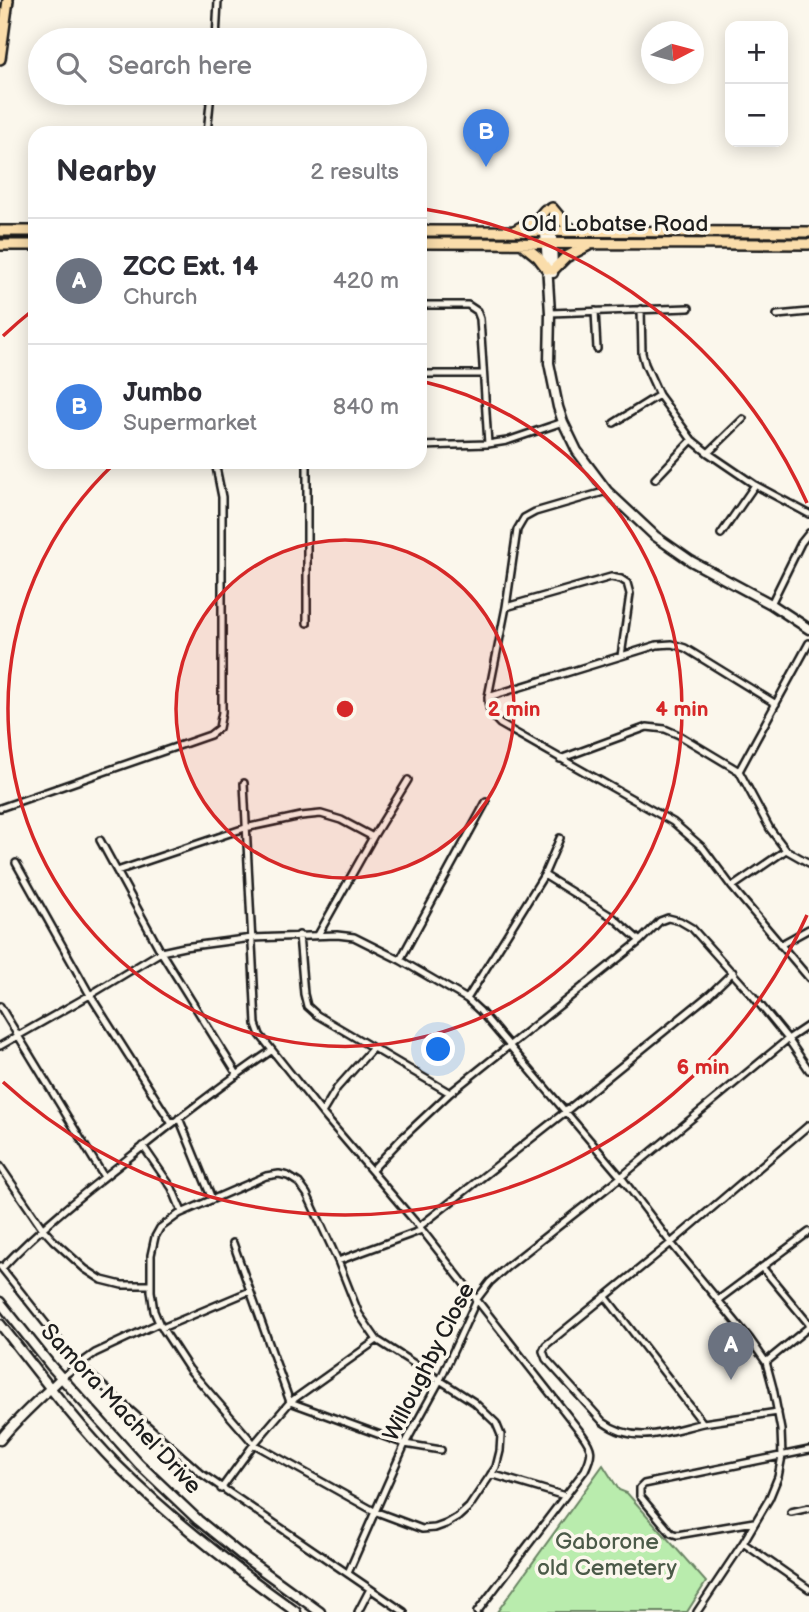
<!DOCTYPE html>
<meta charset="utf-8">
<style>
:root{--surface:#fff;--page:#f7f7f7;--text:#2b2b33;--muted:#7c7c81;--line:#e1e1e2;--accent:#0f766e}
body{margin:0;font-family:"Balsamiq Sans",sans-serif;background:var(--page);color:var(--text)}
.controls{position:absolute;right:21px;top:21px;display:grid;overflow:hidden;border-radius:14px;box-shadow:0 4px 18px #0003}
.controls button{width:63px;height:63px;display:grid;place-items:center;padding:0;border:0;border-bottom:2px solid var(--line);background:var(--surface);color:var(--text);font:35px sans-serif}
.compass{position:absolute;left:641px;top:21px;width:63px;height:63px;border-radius:50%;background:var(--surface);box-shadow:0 4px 18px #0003;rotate:84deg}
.you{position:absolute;left:439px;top:1050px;width:24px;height:24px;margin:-18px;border:5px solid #fff;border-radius:50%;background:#1a73e8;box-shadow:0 0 0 10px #1a73e833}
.badge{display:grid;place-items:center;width:46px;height:46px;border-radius:50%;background:var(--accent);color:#fff;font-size:23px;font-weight:700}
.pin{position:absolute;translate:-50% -58px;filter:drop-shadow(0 2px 4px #0008)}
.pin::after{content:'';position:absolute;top:37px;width:24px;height:21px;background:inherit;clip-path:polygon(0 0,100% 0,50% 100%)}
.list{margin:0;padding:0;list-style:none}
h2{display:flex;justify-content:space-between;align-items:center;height:91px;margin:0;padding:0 28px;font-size:30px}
h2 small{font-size:23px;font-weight:400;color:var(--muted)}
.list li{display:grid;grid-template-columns:46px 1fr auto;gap:21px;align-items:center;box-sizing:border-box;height:126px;padding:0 28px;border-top:2px solid var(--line)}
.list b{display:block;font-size:26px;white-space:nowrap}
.list p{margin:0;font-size:23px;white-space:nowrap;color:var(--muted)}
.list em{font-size:23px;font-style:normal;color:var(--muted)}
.icon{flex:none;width:38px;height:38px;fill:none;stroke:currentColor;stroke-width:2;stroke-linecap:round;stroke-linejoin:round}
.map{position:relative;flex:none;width:809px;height:1612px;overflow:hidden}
.search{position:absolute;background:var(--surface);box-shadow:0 4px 18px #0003;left:28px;top:28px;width:399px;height:77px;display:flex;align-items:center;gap:18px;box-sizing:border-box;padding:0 24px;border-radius:38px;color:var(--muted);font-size:26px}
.panel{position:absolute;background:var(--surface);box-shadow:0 4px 18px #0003;left:28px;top:126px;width:399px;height:343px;border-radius:21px}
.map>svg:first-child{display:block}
</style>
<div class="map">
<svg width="809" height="1612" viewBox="0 0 809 1612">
<rect width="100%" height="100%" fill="#fbf7ec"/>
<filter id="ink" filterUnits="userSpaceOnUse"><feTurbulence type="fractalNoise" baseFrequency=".0143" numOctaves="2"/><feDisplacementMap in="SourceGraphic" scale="14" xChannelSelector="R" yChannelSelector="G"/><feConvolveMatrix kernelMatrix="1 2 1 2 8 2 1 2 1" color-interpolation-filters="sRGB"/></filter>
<g filter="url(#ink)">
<!-- green -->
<path fill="#b9ecad" stroke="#6a8464" stroke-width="2" d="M 603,1465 L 619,1490 L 627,1493 L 706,1582 L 687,1612 L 497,1612 Z"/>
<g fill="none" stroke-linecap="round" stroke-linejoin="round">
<defs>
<path id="street" d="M 216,40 L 218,0
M 207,133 L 211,93
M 420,305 L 468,305 L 477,311 L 480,319 L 488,444
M 641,309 L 642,353 L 645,364 L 659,395 L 692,440 L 708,453 L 755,485 L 809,514
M 595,311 L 597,349
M 550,313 L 689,308
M 777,315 L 809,312
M 420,374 L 483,374
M 614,423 L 659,395
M 420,446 L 488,444 L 507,441 L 563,422
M 708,453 L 743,419
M 307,462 L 307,623
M 655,479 L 692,440
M 607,491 L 535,512 L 524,518 L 517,530 L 506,607 L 488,697 C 488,709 491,715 500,724 L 673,822 L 703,848 L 732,887 L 809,978
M 721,534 L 755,485
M 771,604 L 801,543 L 809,533
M 506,607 L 611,577 L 621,579 L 627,583 L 630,594 L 621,656
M 488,697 L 657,645 L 672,644 L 685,648 L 776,704
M 560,759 L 647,727 L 665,729 L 679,735 L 739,771 L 770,829 L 786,850 L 809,863
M 739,771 L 809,643
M 244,783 L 256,1024 L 260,1035 L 322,1113 L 422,1230 L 582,1434 C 593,1449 593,1453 585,1470 L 477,1612
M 0,808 L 210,735 L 219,728 L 222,712 L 222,497 L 215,462
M 100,840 L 161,952 L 237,1074
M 16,863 L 90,995 L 172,1124
M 117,871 L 245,828 L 301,816 L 321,814 L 341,820 L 373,837
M 544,875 L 614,918 L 640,941
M 732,887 L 786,850
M 299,935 L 304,994 L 307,1006 L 317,1015 L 450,1093
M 318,935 L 373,837 L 408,780
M 780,945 L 809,929
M 400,960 L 486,802
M 467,999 L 544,875 L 560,838
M 0,1006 L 104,1177
M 0,1046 L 90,995 L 161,952 L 184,947 L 252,938 L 337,935 L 354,937 L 400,960 L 467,999 L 480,1011 L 621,1177 L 671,1243 L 749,1338 L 766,1362 L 773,1388 L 781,1430 L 782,1456 L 778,1477 L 769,1499 L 743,1543 L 697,1612
M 322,1113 L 337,1088 L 372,1049
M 179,1118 L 212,1199
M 143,1146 L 172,1188 L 182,1212
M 0,1166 L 43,1229 L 53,1240 L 85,1269 L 102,1280 L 122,1285 L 151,1285
M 372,1170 L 401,1139 L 450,1093 L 640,941 L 660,921 L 668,918 L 680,921 L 692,928 L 753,996 L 788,1039 L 809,1070
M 279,1174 L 288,1176 L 299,1183 L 307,1194 L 338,1261 L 359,1314 L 377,1340 L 474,1402 L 496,1423 L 501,1435 L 500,1451 L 496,1467 L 469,1507 L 458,1517 L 446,1524 L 435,1528 L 422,1529 L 374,1511 L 254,1444 L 189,1369 L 159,1323 L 154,1311 L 151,1291 L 151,1255 L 155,1237 L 160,1228 L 179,1214 L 266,1176 Z
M 419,1227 L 565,1112 L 709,995 L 733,972
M 233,1243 L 290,1402 L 405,1444 L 441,1450
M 338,1261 L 422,1230
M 0,1266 L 78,1364 L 202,1474 L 404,1612
M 762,1267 L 809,1324
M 2,1268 C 41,1226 89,1189 135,1153 C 179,1118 224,1083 271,1051
M 605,1296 L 703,1423 L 778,1412
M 718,1300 L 809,1232
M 162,1328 L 250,1291
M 766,1362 L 809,1327
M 62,1377 L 95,1353 L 159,1323
M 703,1423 C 668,1431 636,1446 603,1422 L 546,1359 L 543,1351 L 546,1345 L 671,1243 L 809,1125
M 491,1474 L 565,1496
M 221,1489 L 254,1444 L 290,1402 L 377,1340
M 791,1512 L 809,1508
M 754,1522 L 677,1535 L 671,1533 L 640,1496 L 640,1488 L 644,1484 L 809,1450
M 743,1543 L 809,1589
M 348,1573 L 405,1444 L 440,1380 L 477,1299 L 490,1282 L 508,1266 L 621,1177 L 788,1039 L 809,1025
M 358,1612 L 370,1589"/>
<path id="secondary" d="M 545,232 L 550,313 L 549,363 L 558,407 L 563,422 L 577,451 L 607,491 L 655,536 L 691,561 L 771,604 L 809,629
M 552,232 L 553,273
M 0,1302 L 51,1366 L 139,1464 L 198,1520 L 240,1554 L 320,1612
M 0,1324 C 38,1372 75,1422 117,1465 C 172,1520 233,1567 296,1612
M 0,1440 C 18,1417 41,1398 62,1377"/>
<path id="primary" d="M 0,59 L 8,0
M 552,208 L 567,226 L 576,231
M 0,231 L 35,231
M 420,231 L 809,232
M 514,231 L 539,217 L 545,210
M 420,243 L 809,244
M 521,243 L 538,257 L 547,269
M 0,245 L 35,245
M 553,270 L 566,257 L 589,245"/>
</defs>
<!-- street casing -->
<use href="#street" stroke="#1c1c1c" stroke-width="10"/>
<!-- secondary casing -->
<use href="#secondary" stroke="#1c1c1c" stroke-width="13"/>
<!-- primary casing -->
<use href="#primary" stroke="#1c1c1c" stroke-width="14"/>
<!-- street -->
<use href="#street" stroke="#fbf7ec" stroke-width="5"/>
<!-- secondary -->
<use href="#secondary" stroke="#fbf7ec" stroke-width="8"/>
<!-- primary -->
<use href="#primary" stroke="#faddab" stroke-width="9"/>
</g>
</g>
<!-- distance rings -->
<circle cx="345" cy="709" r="169" fill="#d62828" fill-opacity=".12"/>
<g fill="none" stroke="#d62828" stroke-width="3.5">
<circle cx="345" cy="709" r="169"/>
<path d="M421 381A337 337 0 1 1 115 463"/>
<path d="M807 915A506 506 0 0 1 3 1082M3 336A506 506 0 0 1 33 310M424 209A506 506 0 0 1 807 503"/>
</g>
<g text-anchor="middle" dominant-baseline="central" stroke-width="7" stroke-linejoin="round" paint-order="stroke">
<!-- street labels -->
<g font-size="23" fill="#1c1c1c" stroke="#fbf7ec">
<text x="615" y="224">Old Lobatse Road</text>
<text transform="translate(429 1362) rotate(-63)">Willoughby Close</text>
<text transform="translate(121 1409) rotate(47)">Samora Machel Drive</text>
</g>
<!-- park labels -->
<g font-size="23" fill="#4b5a48" stroke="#fbf7ec">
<text x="607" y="1542">Gaborone<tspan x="607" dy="26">old Cemetery</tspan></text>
</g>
</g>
<circle cx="345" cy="709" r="10" fill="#d62828" stroke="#fbf7ec" stroke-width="3.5"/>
<g font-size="21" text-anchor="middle" font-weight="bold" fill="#d62828" stroke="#fbf7ec" stroke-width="7" stroke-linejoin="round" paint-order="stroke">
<text x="514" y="716">2 min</text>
<text x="682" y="716">4 min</text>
<text x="703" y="1074">6 min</text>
</g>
</svg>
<div class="controls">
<button>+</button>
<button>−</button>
</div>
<svg class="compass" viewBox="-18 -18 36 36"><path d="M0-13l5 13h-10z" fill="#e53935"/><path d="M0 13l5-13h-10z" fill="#7c7c81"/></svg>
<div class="you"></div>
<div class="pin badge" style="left:731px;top:1380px;background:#6b7280">A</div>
<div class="pin badge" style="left:486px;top:167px;background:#3f7fe0">B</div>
<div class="search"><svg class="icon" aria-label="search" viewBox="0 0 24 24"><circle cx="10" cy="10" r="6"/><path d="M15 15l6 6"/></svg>Search here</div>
<section class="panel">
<h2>Nearby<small>2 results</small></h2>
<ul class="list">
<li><span class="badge" style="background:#6b7280">A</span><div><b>ZCC Ext. 14</b><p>Church</p></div><em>420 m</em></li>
<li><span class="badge" style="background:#3f7fe0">B</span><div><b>Jumbo</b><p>Supermarket</p></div><em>840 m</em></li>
</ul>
</section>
</div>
